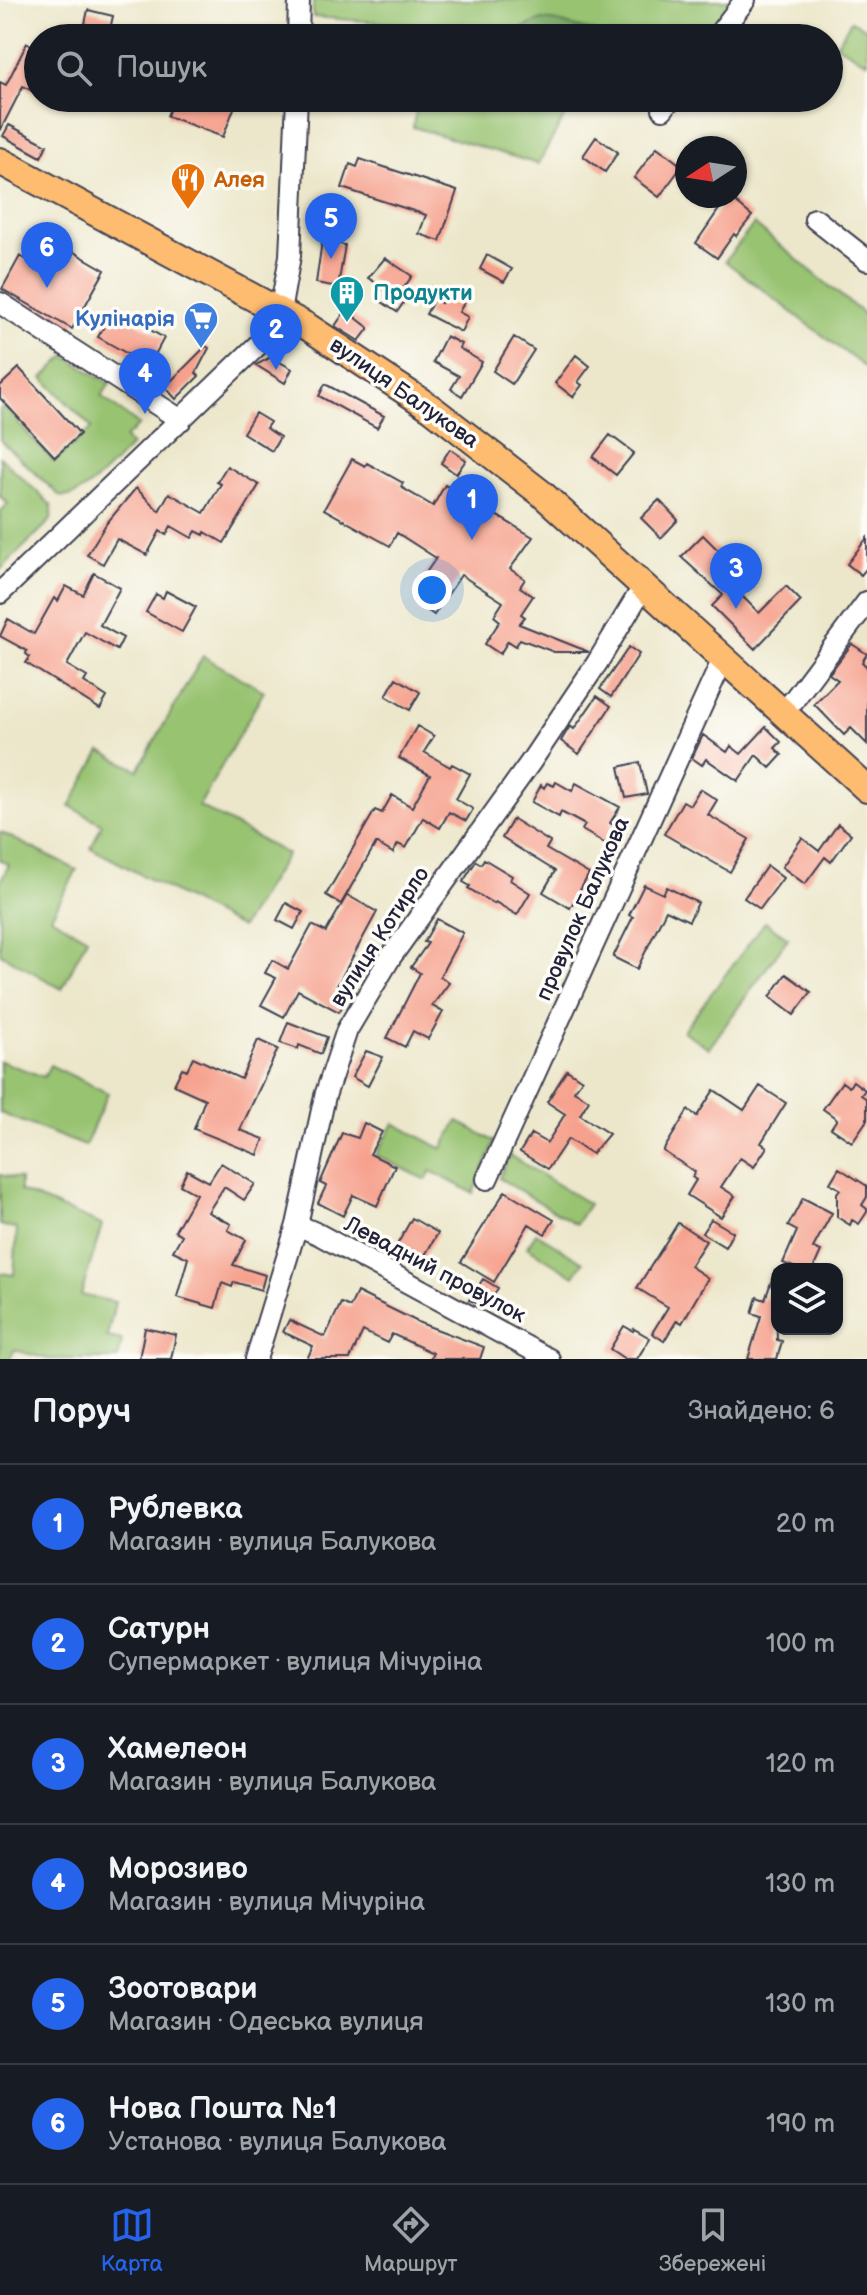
<!DOCTYPE html>
<html lang="uk">
<meta charset="utf-8">
<style>
:root{--surface:#171b24;--page:#242831;--text:#f1f3f6;--muted:#9ea1a6;--line:#363941;--accent:#2563eb}
body{margin:0;font-family:"Balsamiq Sans",sans-serif;background:var(--page);color:var(--text)}
.controls{position:absolute;right:24px;bottom:24px;display:grid;overflow:hidden;border-radius:16px;box-shadow:0 2px 6px #0004}
.controls button{width:72px;height:72px;display:grid;place-items:center;padding:0;border:0;border-bottom:2px solid var(--line);background:var(--surface);color:var(--text);font:40px sans-serif}
.compass{position:absolute;left:675px;top:136px;width:72px;height:72px;border-radius:50%;background:var(--surface);box-shadow:0 2px 6px #0004;rotate:258deg}
.you{position:absolute;left:432px;top:590px;width:28px;height:28px;margin:-20px;border:6px solid #fff;border-radius:50%;background:#1a73e8;box-shadow:0 0 0 12px #1a73e833}
.badge{display:grid;place-items:center;width:52px;height:52px;border-radius:50%;background:var(--accent);color:#fff;font-size:26px;font-weight:700}
.pin{position:absolute;translate:-50% -66px;filter:drop-shadow(0 2px 4px #0008)}
.pin::after{content:'';position:absolute;top:42px;width:28px;height:24px;background:inherit;clip-path:polygon(0 0,100% 0,50% 100%)}
.list{margin:0;padding:0;list-style:none}
h2{display:flex;justify-content:space-between;align-items:center;height:104px;margin:0;padding:0 32px;font-size:34px}
h2 small{font-size:26px;font-weight:400;color:var(--muted)}
.list li{display:grid;grid-template-columns:52px 1fr auto;gap:24px;align-items:center;box-sizing:border-box;height:120px;padding:0 32px;border-top:2px solid var(--line)}
.list b{display:block;font-size:30px;white-space:nowrap}
.list p{margin:0;font-size:26px;white-space:nowrap;color:var(--muted)}
.list em{font-size:26px;font-style:normal;color:var(--muted)}
.icon{flex:none;width:44px;height:44px;fill:none;stroke:currentColor;stroke-width:2;stroke-linecap:round;stroke-linejoin:round}
.map{position:relative;flex:none;width:867px;height:1359px;overflow:hidden}
.search{position:absolute;background:var(--surface);box-shadow:0 2px 6px #0004;left:24px;right:24px;top:24px;height:88px;display:flex;align-items:center;gap:20px;box-sizing:border-box;padding:0 28px;border-radius:44px;color:var(--muted);font-size:30px}
.sheet{height:824px;background:var(--surface)}
nav{display:flex;justify-content:space-around;align-items:center;box-sizing:border-box;height:112px;border-top:2px solid var(--line);background:var(--surface);font-size:22px;color:var(--muted)}
nav a{display:grid;justify-items:center;gap:4px}
nav .on{color:var(--accent)}
.map>svg:first-child{display:block}
</style>
<div class="map">
<svg width="867" height="1359" viewBox="0 0 867 1359">
<rect width="100%" height="100%" fill="#fdfcf7"/>
<filter id="ink" filterUnits="userSpaceOnUse"><feTurbulence type="fractalNoise" baseFrequency=".0125" numOctaves="2"/><feDisplacementMap in="SourceGraphic" scale="16" xChannelSelector="R" yChannelSelector="G"/><feConvolveMatrix kernelMatrix="1 2 1 2 8 2 1 2 1" color-interpolation-filters="sRGB"/></filter>
<filter id="wash" filterUnits="userSpaceOnUse"><feTurbulence type="fractalNoise" baseFrequency=".006" numOctaves="4" result="noise"/><feDisplacementMap in="SourceGraphic" scale="32" xChannelSelector="R" yChannelSelector="G"/><feGaussianBlur stdDeviation="1.8" result="paint"/><feColorMatrix in="noise" values="0 0 0 0 0 0 0 0 0 0 0 0 0 0 0 0 0 1.4 0 .05"/><feComposite in="paint" operator="in"/></filter>
<g filter="url(#wash)">
<rect width="100%" height="100%" fill="#ece7cb"/>
<!-- green -->
<path fill="#98c371" stroke="#5d7256" stroke-width="2" d="M 313,0 L 736,0 L 707,38 L 429,38 L 431,26 L 313,17 Z
M 851,21 L 867,29 L 867,62 L 836,45 Z
M 418,98 L 575,98 L 538,164 L 413,127 Z
M 754,224 L 867,317 L 867,369 L 725,261 Z
M 65,356 L 110,384 L 101,396 L 139,425 L 125,438 L 131,446 C 115,461 82,502 60,496 L 0,440 L 0,410 L 3,406 L 54,462 L 92,428 L 43,378 Z
M 0,457 L 52,506 L 51,520 L 0,570 L 0,512 L 8,504 L 0,496 Z
M 203,656 L 264,691 L 199,806 L 287,854 L 241,928 L 91,848 L 102,824 L 70,806 L 101,751 L 138,770 Z
M 0,832 L 77,870 L 51,917 L 87,938 L 62,989 L 0,953 L 0,882 L 9,865 L 0,860 Z
M 765,922 L 788,938 L 709,1048 L 683,1031 Z
M 0,1061 L 44,1077 L 50,1065 L 108,1093 L 85,1146 L 0,1113 Z
M 458,1121 L 495,1142 L 473,1193 L 431,1171 L 426,1180 L 376,1155 L 394,1123 L 442,1149 Z
M 509,1155 L 589,1204 L 576,1224 L 499,1178 Z
M 0,1175 L 20,1179 L 20,1191 L 102,1225 L 81,1295 L 115,1302 L 107,1337 L 122,1340 L 118,1359 L 48,1359 L 14,1350 L 10,1359 L 0,1359 L 0,1273 L 14,1275 L 17,1229 L 0,1225 Z
M 536,1233 L 583,1262 L 574,1276 L 527,1247 Z"/>
<!-- forest -->
<path fill="#7aa963" stroke="#4e664f" stroke-width="2" d="M 543,20 C 567,21 589,34 613,35 C 633,35 649,27 670,33 L 673,37 L 457,38 C 476,36 494,38 512,32 C 524,29 530,23 543,20 Z"/>
<g id="blocks">
<!-- building -->
<path fill="#f6a18d" d="M 88,10 L 113,16 L 109,34 L 84,28 Z
M 27,43 L 38,49 L 38,94 L 23,86 L 0,131 L 0,82 L 6,85 Z
M 174,98 L 238,98 L 223,137 L 167,116 Z
M 9,125 L 47,145 L 41,157 L 3,136 Z
M 596,137 L 618,152 L 605,172 L 583,156 Z
M 657,147 L 682,166 L 659,197 L 634,178 Z
M 360,159 L 457,191 L 440,241 L 419,234 L 426,215 L 342,188 L 350,164 L 357,167 Z
M 728,196 L 752,216 L 736,236 L 734,234 L 717,258 L 696,243 Z
M 53,240 L 105,270 L 72,329 L 2,289 L 20,256 L 38,266 Z
M 322,241 L 345,245 L 338,287 L 316,283 Z
M 487,255 L 512,269 L 504,282 L 480,269 Z
M 385,258 L 412,276 L 399,295 L 406,299 L 397,312 L 376,298 L 383,287 L 368,278 Z
M 449,288 L 467,297 L 459,312 L 468,317 L 461,332 L 426,314 L 434,299 L 441,303 Z
M 114,309 L 164,338 L 149,366 L 98,337 Z
M 346,310 L 369,328 L 359,341 L 335,326 Z
M 446,336 L 461,344 L 459,348 L 482,362 L 462,396 L 451,389 L 459,376 L 433,362 Z
M 514,337 L 534,350 L 512,384 L 493,371 Z
M 206,346 L 209,348 L 196,373 L 199,376 L 176,399 L 165,387 Z
M 576,355 L 590,366 L 578,382 L 582,385 L 573,397 L 555,383 Z
M 271,357 L 292,369 L 285,383 L 256,365 Z
M 19,368 L 80,434 L 55,457 L 0,398 L 0,386 Z
M 325,384 L 384,416 L 377,428 L 319,396 Z
M 255,413 L 270,422 L 266,428 L 280,437 L 272,451 L 243,433 Z
M 610,435 L 634,453 L 616,475 L 593,457 Z
M 450,449 L 466,460 L 456,474 L 441,463 Z
M 352,459 L 365,466 L 367,463 L 403,483 L 401,487 L 433,506 L 445,485 L 533,537 L 510,569 L 525,579 L 520,587 L 533,596 L 521,614 L 525,617 L 519,624 L 589,652 L 554,652 L 520,639 L 516,646 L 508,641 L 500,654 L 485,644 L 500,621 L 494,616 L 503,602 L 461,575 L 434,615 L 418,604 L 429,586 L 421,580 L 436,558 L 397,533 L 390,546 L 324,509 Z
M 227,466 L 259,485 L 224,543 L 205,532 L 204,535 L 196,531 L 192,538 L 171,526 L 166,535 L 160,531 L 147,555 L 117,539 L 103,564 L 87,555 L 106,524 L 136,488 L 159,511 L 169,493 L 204,513 L 221,484 L 217,482 Z
M 659,500 L 678,520 L 661,538 L 641,518 Z
M 703,535 L 724,556 L 721,559 L 735,573 L 727,581 L 759,613 L 786,586 L 801,601 L 755,649 L 712,606 L 723,595 L 681,557 Z
M 867,538 L 867,568 L 861,575 L 847,564 Z
M 94,573 L 120,588 L 100,625 L 123,638 L 117,650 L 85,632 L 67,665 L 87,677 L 84,682 L 107,697 L 100,709 L 26,663 L 30,657 L 26,654 L 27,651 L 0,636 L 8,619 L 34,634 L 54,598 L 58,601 L 66,586 L 83,595 Z
M 166,591 L 196,607 L 182,632 L 146,612 L 156,594 L 163,598 Z
M 852,644 L 867,654 L 862,662 L 867,667 L 867,744 L 851,728 L 844,735 L 814,704 L 838,680 L 829,674 Z
M 629,647 L 639,654 L 611,697 L 600,689 Z
M 396,678 L 420,692 L 410,710 L 386,696 Z
M 597,696 L 611,706 L 579,754 L 561,741 L 570,726 L 574,729 Z
M 417,726 L 434,736 L 424,752 L 450,767 L 452,764 L 470,774 L 456,799 L 473,809 L 466,821 L 449,812 L 440,828 L 423,818 L 406,848 L 398,844 L 393,853 L 376,843 L 341,904 L 326,895 L 375,810 L 382,813 L 392,795 L 412,807 L 430,775 L 399,758 Z
M 766,727 L 781,742 L 775,748 L 782,755 L 770,768 L 756,755 L 738,781 L 706,759 L 702,765 L 692,758 L 703,735 L 727,752 L 731,746 L 741,754 Z
M 640,762 L 647,794 L 626,798 L 619,767 Z
M 556,782 L 572,791 L 576,783 L 620,807 L 610,823 L 616,827 L 606,844 L 582,830 L 585,825 L 561,812 L 559,817 L 532,802 L 541,785 L 544,788 L 547,783 L 554,786 Z
M 700,789 L 717,800 L 708,815 L 749,839 L 730,872 L 664,834 L 683,801 L 690,805 Z
M 513,819 L 550,842 L 546,849 L 589,874 L 570,908 L 543,892 L 555,871 L 502,838 Z
M 838,824 L 851,834 L 831,862 L 825,857 L 805,884 L 782,867 L 802,838 L 819,851 Z
M 484,859 L 512,876 L 510,880 L 530,893 L 517,915 L 495,902 L 494,904 L 468,888 L 470,886 L 463,882 L 476,861 L 481,864 Z
M 767,866 L 783,878 L 760,909 L 744,898 Z
M 644,885 L 663,894 L 667,887 L 698,903 L 689,921 L 666,910 L 637,969 L 613,957 L 633,917 L 629,915 Z
M 347,895 L 377,912 L 333,993 L 346,1000 L 339,1012 L 298,990 L 284,1017 L 261,1005 L 276,978 L 265,973 L 272,960 L 288,969 L 312,925 L 326,932 Z
M 286,903 L 303,912 L 294,929 L 277,920 Z
M 437,919 L 463,933 L 440,976 L 449,983 L 432,1006 L 443,1012 L 428,1039 L 413,1031 L 405,1047 L 387,1038 L 420,973 L 411,967 L 428,943 L 424,942 Z
M 786,974 L 811,992 L 794,1015 L 770,997 Z
M 288,1022 L 327,1037 L 321,1054 L 299,1045 L 298,1049 L 280,1043 Z
M 258,1040 L 278,1049 L 240,1130 L 264,1139 L 258,1155 L 194,1129 L 205,1099 L 174,1085 L 182,1068 L 187,1070 L 193,1057 L 241,1079 Z
M 366,1051 L 383,1057 L 368,1086 L 352,1077 Z
M 567,1070 L 582,1080 L 574,1091 L 589,1100 L 580,1115 L 609,1134 L 592,1154 L 568,1139 L 548,1169 L 520,1152 L 531,1134 L 547,1143 L 565,1114 L 547,1102 Z
M 853,1081 L 865,1090 L 861,1095 L 867,1099 L 867,1120 L 852,1142 L 831,1128 L 837,1119 L 823,1109 L 842,1082 L 849,1087 Z
M 760,1086 L 786,1103 L 761,1143 L 767,1147 L 754,1167 L 740,1158 L 721,1187 L 735,1196 L 721,1217 L 687,1195 L 696,1180 L 692,1177 L 695,1172 L 663,1151 L 688,1110 L 697,1116 L 714,1090 L 744,1110 Z
M 364,1123 L 382,1132 L 370,1154 L 395,1166 L 377,1206 L 353,1195 L 343,1216 L 318,1203 L 326,1186 L 320,1183 L 342,1133 L 358,1138 Z
M 221,1163 L 255,1184 L 244,1200 L 224,1187 L 208,1212 L 231,1224 L 228,1230 L 246,1240 L 233,1265 L 265,1275 L 261,1290 L 234,1282 L 232,1287 L 222,1283 L 215,1308 L 177,1297 L 188,1258 L 173,1251 L 182,1235 L 175,1231 L 196,1194 L 180,1185 L 187,1170 L 209,1182 Z
M 839,1168 L 867,1186 L 867,1197 L 862,1205 L 867,1209 L 867,1212 L 859,1224 L 852,1220 L 850,1225 L 837,1217 L 837,1193 L 840,1189 L 830,1183 Z
M 505,1191 L 554,1220 L 545,1234 L 529,1224 L 494,1282 L 461,1262 Z
M 803,1198 L 832,1213 L 813,1248 L 821,1251 L 813,1269 L 798,1269 L 783,1263 L 797,1231 L 788,1226 Z
M 412,1218 L 438,1233 L 418,1267 L 393,1252 Z
M 711,1219 L 733,1232 L 725,1247 L 702,1233 Z
M 678,1223 L 706,1241 L 690,1266 L 708,1278 L 682,1323 L 677,1320 L 664,1341 L 652,1333 L 668,1307 L 637,1288 Z
M 775,1270 L 777,1340 L 782,1341 L 777,1359 L 748,1359 L 761,1316 L 752,1313 L 757,1297 L 765,1300 Z
M 483,1279 L 498,1288 L 486,1307 L 469,1300 Z
M 357,1292 L 420,1323 L 484,1347 L 480,1359 L 430,1359 L 433,1353 L 392,1334 L 387,1343 L 363,1331 L 350,1359 L 307,1359 L 313,1346 L 283,1332 L 289,1320 L 325,1337 L 341,1303 L 350,1307 Z
M 624,1326 L 633,1331 L 634,1329 L 650,1338 L 637,1359 L 625,1359 L 610,1349 Z
M 145,1328 L 176,1335 L 171,1359 L 139,1359 Z"/>
</g>
</g>
<g filter="url(#ink)">
<use href="#blocks" fill-opacity="0" stroke="#404051" stroke-width="2"/>
<g fill="none" stroke-linecap="round" stroke-linejoin="round">
<defs>
<path id="minor" d="M 298,38 L 299,0
M 716,38 L 745,0
M 663,109 L 671,98
M 815,219 L 867,260
M 0,303 L 181,420
M 0,593 L 260,343 L 280,312 L 290,256 L 297,98
M 784,713 L 867,602
M 487,1179 L 723,659
M 297,1225 L 318,1234 L 549,1359
M 256,1359 L 297,1225 L 325,1096 L 347,1030 L 390,958 L 530,763 L 597,663 L 643,587"/>
<path id="major" d="M 0,161 L 308,327 L 431,408 L 541,493 L 867,789"/>
</defs>
<!-- minor casing -->
<use href="#minor" stroke="#404051" stroke-width="24"/>
<!-- major casing -->
<use href="#major" stroke="#404051" stroke-width="30"/>
<!-- minor -->
<use href="#minor" stroke="#fff" stroke-width="20"/>
<!-- major -->
<use href="#major" stroke="#febc70" stroke-width="26"/>
</g>
</g>
<!-- icons -->
<defs>
<symbol id="restaurant-pin" viewBox="-11 -11 22 30"><path d="M0 17L-7.5 6A9.5 9.5 0 1 1 7.5 6Z" fill="#e8710a" stroke="#fdfcf7"/><path d="M-5-6h1v4h1v-4h1v4h1v-4h1v5L-1.5 .5V6h-2V.5L-5-1ZM5-6V6H3V1.5H1.5Q1.5-4 5-6Z" fill="#fff"/></symbol>
<symbol id="building-pin" viewBox="-11 -11 22 30"><path d="M0 17L-7.5 6A9.5 9.5 0 1 1 7.5 6Z" fill="#0f9aa8" stroke="#fdfcf7"/><path d="M-4-6H4V6H1V3H-1V6H-4ZM-2.5-4.3h1.7v1.8h-1.7ZM.8-4.3h1.7v1.8H.8ZM-2.5-1h1.7V.8h-1.7ZM.8-1h1.7V.8H.8Z" fill="#fff"/></symbol>
<symbol id="supermarket-pin" viewBox="-11 -11 22 30"><path d="M0 17L-7.5 6A9.5 9.5 0 1 1 7.5 6Z" fill="#3f7fe0" stroke="#fdfcf7"/><path d="M-6-5.5h2.5l.6 2H6L4.5 2H-2.5L-4.4-4H-6ZM-1.5 3.2a1.3 1.3 0 1 0 .1 0ZM3 3.2a1.3 1.3 0 1 0 .1 0Z" fill="#fff"/></symbol>
</defs>
<g fill-rule="evenodd">
<use href="#restaurant-pin" x="168" y="160" width="40" height="54"/>
<use href="#building-pin" x="327" y="273" width="40" height="54"/>
<use href="#supermarket-pin" x="181" y="299" width="40" height="54"/>
</g>
<g text-anchor="middle" dominant-baseline="central" stroke-width="7" stroke-linejoin="round" paint-order="stroke">
<!-- food labels -->
<g font-size="22" font-weight="bold" fill="#c56008" stroke="#fdfcf7" text-anchor="start">
<text x="214" y="180">Алея</text>
</g>
<!-- culture labels -->
<g font-size="22" font-weight="bold" fill="#0d838f" stroke="#fdfcf7" text-anchor="start">
<text x="373" y="293">Продукти</text>
</g>
<!-- shop labels -->
<g font-size="22" font-weight="bold" fill="#366cbe" stroke="#fdfcf7" text-anchor="end">
<text x="175" y="319">Кулінарія</text>
</g>
<!-- street labels -->
<g font-size="22" fill="#22223b" stroke="#fdfcf7">
<text transform="translate(404 393) rotate(35)">вулиця Балукова</text>
<text transform="translate(583 909) rotate(-66)">провулок Балукова</text>
<text transform="translate(380 937) rotate(-57)">вулиця Котирло</text>
<text transform="translate(435 1270) rotate(28)">Левадний провулок</text>
</g>
</g>
</svg>
<div class="controls">
<button><svg class="icon" aria-label="layers" viewBox="0 0 24 24"><path d="M12 4l9 5-9 5-9-5zM3 14l9 5 9-5"/></svg></button>
</div>
<svg class="compass" viewBox="-18 -18 36 36"><path d="M0-13l5 13h-10z" fill="#e53935"/><path d="M0 13l5-13h-10z" fill="#9ea1a6"/></svg>
<div class="you"></div>
<div class="pin badge" style="left:472px;top:540px">1</div>
<div class="pin badge" style="left:276px;top:370px">2</div>
<div class="pin badge" style="left:736px;top:609px">3</div>
<div class="pin badge" style="left:145px;top:414px">4</div>
<div class="pin badge" style="left:331px;top:259px">5</div>
<div class="pin badge" style="left:47px;top:288px">6</div>
<div class="search"><svg class="icon" aria-label="search" viewBox="0 0 24 24"><circle cx="10" cy="10" r="6"/><path d="M15 15l6 6"/></svg>Пошук</div>
</div>
<section class="sheet">
<h2>Поруч<small>Знайдено: 6</small></h2>
<ul class="list">
<li><span class="badge">1</span><div><b>Рублевка</b><p>Магазин · вулиця Балукова</p></div><em>20 m</em></li>
<li><span class="badge">2</span><div><b>Сатурн</b><p>Супермаркет · вулиця Мічуріна</p></div><em>100 m</em></li>
<li><span class="badge">3</span><div><b>Хамелеон</b><p>Магазин · вулиця Балукова</p></div><em>120 m</em></li>
<li><span class="badge">4</span><div><b>Морозиво</b><p>Магазин · вулиця Мічуріна</p></div><em>130 m</em></li>
<li><span class="badge">5</span><div><b>Зоотовари</b><p>Магазин · Одеська вулиця</p></div><em>130 m</em></li>
<li><span class="badge">6</span><div><b>Нова Пошта №1</b><p>Установа · вулиця Балукова</p></div><em>190 m</em></li>
</ul>
</section>
<nav>
<a class="on"><svg class="icon" aria-label="map" viewBox="0 0 24 24"><path d="M3 6l6-2 6 2 6-2v14l-6 2-6-2-6 2zM9 4v14M15 6v14"/></svg>Карта</a>
<a><svg class="icon" aria-label="directions" viewBox="0 0 24 24"><path d="M12 3l9 9-9 9-9-9zM9 14v-3h6M13 9l2 2-2 2"/></svg>Маршрут</a>
<a><svg class="icon" aria-label="saved" viewBox="0 0 24 24"><path d="M7 4h10v16l-5-4-5 4z"/></svg>Збережені</a>
</nav>
